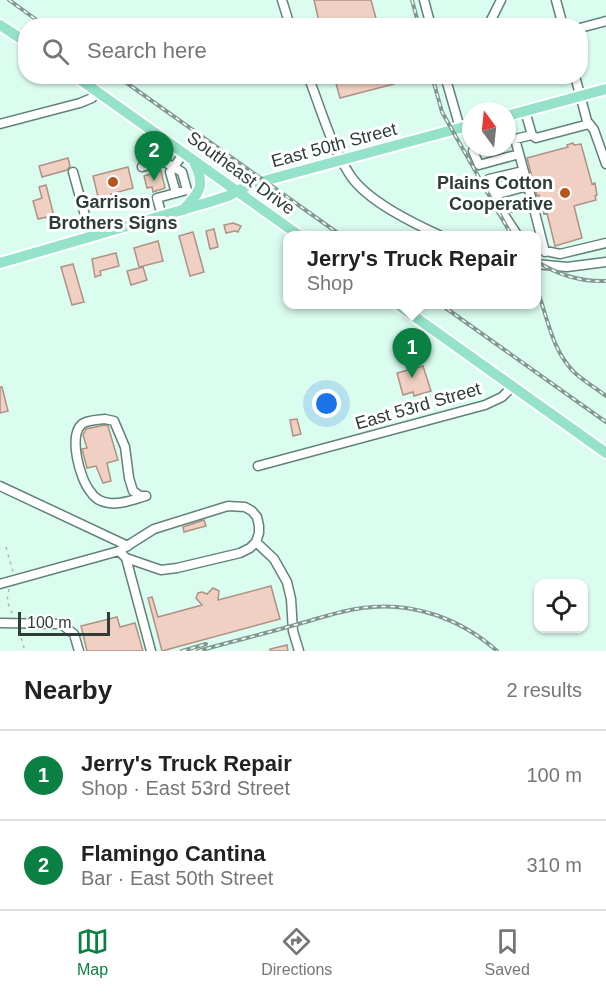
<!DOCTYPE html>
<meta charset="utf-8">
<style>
:root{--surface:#fff;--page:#f6f6f6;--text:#222;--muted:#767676;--line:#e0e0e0;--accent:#0b8043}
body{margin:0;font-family:Helvetica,sans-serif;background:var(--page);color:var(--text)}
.controls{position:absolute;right:18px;bottom:18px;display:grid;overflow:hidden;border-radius:12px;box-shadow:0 2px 4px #0004}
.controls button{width:54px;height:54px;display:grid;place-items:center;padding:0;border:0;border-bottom:2px solid var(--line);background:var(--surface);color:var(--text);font:30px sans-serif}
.compass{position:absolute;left:462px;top:102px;width:54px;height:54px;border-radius:50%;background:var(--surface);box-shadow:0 2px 4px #0004;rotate:345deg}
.scale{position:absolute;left:18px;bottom:15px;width:92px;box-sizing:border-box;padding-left:6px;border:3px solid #2f3d37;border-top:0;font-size:16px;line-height:21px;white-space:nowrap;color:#2f3d37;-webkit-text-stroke:4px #fff;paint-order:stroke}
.you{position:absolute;left:327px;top:404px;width:21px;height:21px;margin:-15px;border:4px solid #fff;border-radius:50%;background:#1a73e8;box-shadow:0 0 0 9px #1a73e833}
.badge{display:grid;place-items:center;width:39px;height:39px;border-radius:50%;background:var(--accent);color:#fff;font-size:20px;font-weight:700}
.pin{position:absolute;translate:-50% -50px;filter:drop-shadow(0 2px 3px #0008)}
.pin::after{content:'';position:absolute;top:32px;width:21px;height:18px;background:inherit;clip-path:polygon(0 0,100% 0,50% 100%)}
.popup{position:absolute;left:283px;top:231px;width:258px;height:78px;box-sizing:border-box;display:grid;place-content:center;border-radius:12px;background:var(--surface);filter:drop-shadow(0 2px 4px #0005);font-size:20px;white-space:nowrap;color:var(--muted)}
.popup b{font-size:22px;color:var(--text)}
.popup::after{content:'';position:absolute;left:50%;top:100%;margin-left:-12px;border:12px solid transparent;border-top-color:var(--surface)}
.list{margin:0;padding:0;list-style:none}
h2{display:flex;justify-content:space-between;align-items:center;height:78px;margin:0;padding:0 24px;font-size:26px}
h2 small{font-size:20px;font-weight:400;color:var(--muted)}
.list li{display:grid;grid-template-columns:39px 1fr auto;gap:18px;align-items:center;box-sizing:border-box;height:90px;padding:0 24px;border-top:2px solid var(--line)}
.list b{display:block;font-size:22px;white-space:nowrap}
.list p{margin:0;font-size:20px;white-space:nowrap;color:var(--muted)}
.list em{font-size:20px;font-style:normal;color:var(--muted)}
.icon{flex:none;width:33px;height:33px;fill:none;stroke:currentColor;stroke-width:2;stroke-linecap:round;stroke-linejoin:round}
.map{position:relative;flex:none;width:606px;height:651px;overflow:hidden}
.search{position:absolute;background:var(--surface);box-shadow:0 2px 4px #0004;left:18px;right:18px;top:18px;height:66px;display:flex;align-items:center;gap:15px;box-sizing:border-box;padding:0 21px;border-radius:24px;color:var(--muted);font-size:22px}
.sheet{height:258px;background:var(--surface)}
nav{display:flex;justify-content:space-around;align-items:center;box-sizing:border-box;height:84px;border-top:2px solid var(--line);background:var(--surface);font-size:16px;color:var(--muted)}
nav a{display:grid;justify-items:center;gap:3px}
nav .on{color:var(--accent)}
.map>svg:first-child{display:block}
</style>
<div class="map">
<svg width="606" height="651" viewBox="0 0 606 651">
<rect width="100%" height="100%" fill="#dbfdef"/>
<!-- building -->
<path fill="#efd0c2" stroke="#af9185" stroke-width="1.5" d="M 314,0 L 371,0 L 378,26 L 320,26 Z
M 334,76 L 392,76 L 394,84 L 340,98 Z
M 573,143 L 574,145 L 581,144 L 592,184 L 595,183 L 597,195 L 595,196 L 596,200 L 574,206 L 582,238 L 555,246 L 547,213 L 544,214 L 539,195 L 537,196 L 527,158 L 568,147 L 567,145 Z
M 68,158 L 70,166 L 67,170 L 42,177 L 39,166 Z
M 128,167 L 133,188 L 111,194 L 113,201 L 100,205 L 93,176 Z
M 161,171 L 165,188 L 153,192 L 152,187 L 147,188 L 144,176 Z
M 46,185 L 56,224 L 49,225 L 47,217 L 38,219 L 33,201 L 42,198 L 39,187 Z
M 233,223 L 241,226 L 238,232 L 235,231 L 226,233 L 224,225 Z
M 214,229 L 218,247 L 210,249 L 206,231 Z
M 193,232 L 204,272 L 190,276 L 179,236 Z
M 158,241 L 163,261 L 139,267 L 134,248 Z
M 116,253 L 119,266 L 100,271 L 101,275 L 95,277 L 92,259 Z
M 73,264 L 84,302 L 72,305 L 61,267 Z
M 143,267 L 147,280 L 131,285 L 127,271 Z
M 423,366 L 431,391 L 414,396 L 413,392 L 403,395 L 397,373 Z
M 0,387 L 2,387 L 8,411 L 0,413 Z
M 297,419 L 301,434 L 293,436 L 290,420 Z
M 105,425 L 108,426 L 118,460 L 107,463 L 111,481 L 103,483 L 96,466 L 87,468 L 82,449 L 87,448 L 83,435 L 86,429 Z
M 204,520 L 206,526 L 184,532 L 183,527 Z
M 271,586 L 280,619 L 162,651 L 148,598 L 152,597 L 158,617 L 202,605 L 196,598 L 198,593 L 202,592 L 207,594 L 213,588 L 219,591 L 218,600 Z
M 117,617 L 120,627 L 135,623 L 143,651 L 87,651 L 81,626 Z
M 287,645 L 288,651 L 270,651 L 270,649 Z"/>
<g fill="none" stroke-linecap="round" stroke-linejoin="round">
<defs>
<path id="minor" d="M 282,0 L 290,26
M 424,0 L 431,26
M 556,0 L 563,26
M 491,20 L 501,0
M 580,28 L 606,21
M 308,76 C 321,109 331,146 350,175 C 367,201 413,223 441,236
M 445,76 L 460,128
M 575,76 L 587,121 L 594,130 L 606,164
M 0,124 L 80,103 L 92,98 L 97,92
M 532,135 L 536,138 L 589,124
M 487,147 L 473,151 L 479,165 L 519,154
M 142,167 L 163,161 L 182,172 L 187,190 L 157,198 L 162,216
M 523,171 L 489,179 L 494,195 L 528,186
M 73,172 L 91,237
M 176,193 L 170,172 L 184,153
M 532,201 L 545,252
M 518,236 L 501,210 L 532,201 L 515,139 L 532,135 L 525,111
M 536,249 L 560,254 L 606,243
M 536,264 L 567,267 L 606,262
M 105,419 L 114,421 L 125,447 L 129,478 L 133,491 L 140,496 L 146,496 C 135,499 121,505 109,503 C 101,502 94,498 90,491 C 80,479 68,436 82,424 C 88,420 98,420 105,419 Z
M 258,466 L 485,405 L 502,397 L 513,386
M 0,486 L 128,546
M 256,542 L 274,559 L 287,582 L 291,599 L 293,631 L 299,651
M 126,558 L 151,651
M 0,584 L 119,551 L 154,529 L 228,506 L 245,507 L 252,511 L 257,517 L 259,526 L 259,533 L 256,542 L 250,548 L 240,553 L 177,568 L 161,570 L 126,558 L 119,551
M 0,623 L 61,624 L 74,634 L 79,651"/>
<path id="major" d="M 0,25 L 26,42
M 75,76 L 300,236
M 507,116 L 606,89
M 183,210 C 200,192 206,186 194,162
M 0,263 L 206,203 L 228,196 L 249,185 L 471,125
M 397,304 L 606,453"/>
</defs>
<!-- minor casing -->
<use href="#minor" stroke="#638276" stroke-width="11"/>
<!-- major casing -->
<use href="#major" stroke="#fff" stroke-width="14"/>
<!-- path -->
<path stroke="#a2bdb2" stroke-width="1.5" stroke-dasharray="3 4.5" stroke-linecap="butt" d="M 6,547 L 13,572
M 9,589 L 7,601 L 13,615
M 19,631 L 25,651"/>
<!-- minor -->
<use href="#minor" stroke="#fff" stroke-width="8"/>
<!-- major -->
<use href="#major" stroke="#94e2ca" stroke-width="10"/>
<defs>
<path id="rail" d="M 9,0 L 45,26
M 412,0 L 419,26
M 117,76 L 342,236
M 432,76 L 442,112 L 512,236
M 536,261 C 558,275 580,282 606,281
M 536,287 C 548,317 551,350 575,373 C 585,382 596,388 606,396
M 440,304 L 606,422
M 182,651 L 206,644
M 198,651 C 230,642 263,634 295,625 C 317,619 339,611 362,608 C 411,601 460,618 497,651"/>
</defs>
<!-- rail casing -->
<use href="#rail" stroke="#81988f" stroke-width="4"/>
<!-- rail -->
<use href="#rail" stroke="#fff" stroke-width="1.5" stroke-dasharray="4.5" stroke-linecap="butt"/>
</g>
<!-- markers -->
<g fill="#b8541e" stroke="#fff" stroke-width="2">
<circle cx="113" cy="182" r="6"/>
<circle cx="565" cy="193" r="6"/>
</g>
<g text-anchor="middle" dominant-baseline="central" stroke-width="6" stroke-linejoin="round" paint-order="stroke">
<!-- street labels -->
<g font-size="18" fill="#2f3d37" stroke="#fff">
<text transform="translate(334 145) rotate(-15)">East 50th Street</text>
<text transform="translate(241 173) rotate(36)">Southeast Drive</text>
<text transform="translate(418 406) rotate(-16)">East 53rd Street</text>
</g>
<!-- poi labels -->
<g font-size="18" font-weight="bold" fill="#2f3d37" stroke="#fff" text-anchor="end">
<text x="553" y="183">Plains Cotton<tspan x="553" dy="21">Cooperative</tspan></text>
<text x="113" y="202" text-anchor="middle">Garrison<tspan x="113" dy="21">Brothers Signs</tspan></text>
</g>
</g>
</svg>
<div class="controls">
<button><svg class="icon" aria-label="locate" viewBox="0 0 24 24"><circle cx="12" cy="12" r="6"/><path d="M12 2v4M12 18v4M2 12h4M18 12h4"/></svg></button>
</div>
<svg class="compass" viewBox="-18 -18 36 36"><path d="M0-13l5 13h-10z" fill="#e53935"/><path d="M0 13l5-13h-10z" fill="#767676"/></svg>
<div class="scale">100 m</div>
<div class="you"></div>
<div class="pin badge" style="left:412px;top:378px">1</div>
<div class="popup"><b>Jerry's Truck Repair</b>Shop</div>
<div class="pin badge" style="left:154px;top:181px">2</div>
<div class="search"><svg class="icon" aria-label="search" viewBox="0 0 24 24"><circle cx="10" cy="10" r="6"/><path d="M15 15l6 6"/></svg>Search here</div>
</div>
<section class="sheet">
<h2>Nearby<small>2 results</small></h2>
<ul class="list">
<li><span class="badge">1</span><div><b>Jerry's Truck Repair</b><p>Shop · East 53rd Street</p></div><em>100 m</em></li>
<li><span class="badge">2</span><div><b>Flamingo Cantina</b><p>Bar · East 50th Street</p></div><em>310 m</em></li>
</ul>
</section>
<nav>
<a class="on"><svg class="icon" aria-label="map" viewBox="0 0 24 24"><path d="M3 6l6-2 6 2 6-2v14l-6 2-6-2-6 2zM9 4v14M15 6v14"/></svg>Map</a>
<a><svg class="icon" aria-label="directions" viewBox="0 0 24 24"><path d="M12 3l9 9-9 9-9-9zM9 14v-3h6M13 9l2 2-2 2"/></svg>Directions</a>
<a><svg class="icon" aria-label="saved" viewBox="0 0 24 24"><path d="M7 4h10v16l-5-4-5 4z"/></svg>Saved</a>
</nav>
